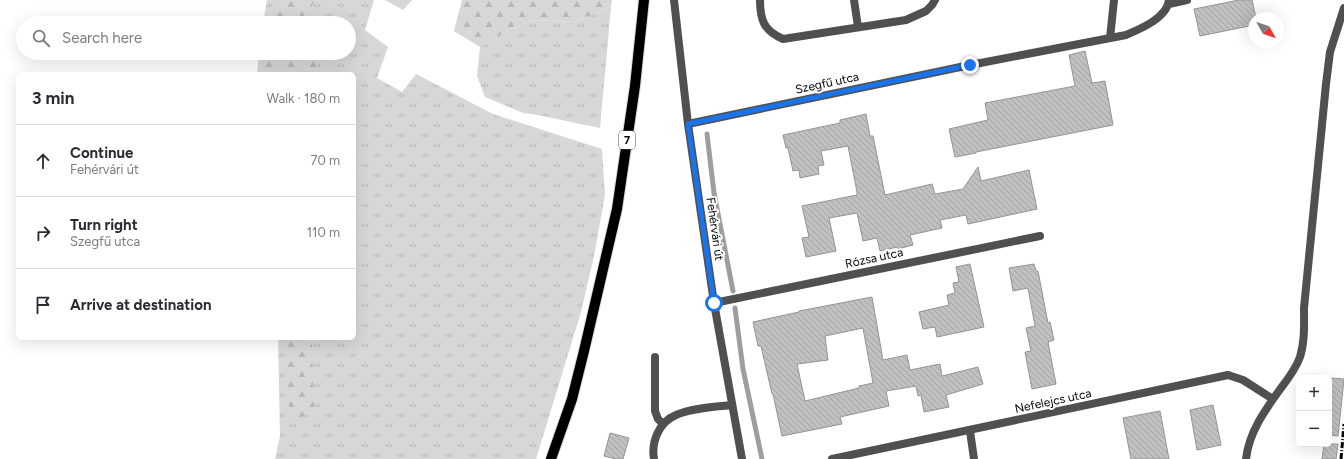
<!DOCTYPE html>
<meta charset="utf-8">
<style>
:root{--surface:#fff;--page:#f2f2f3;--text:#2b2b33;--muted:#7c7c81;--line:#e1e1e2}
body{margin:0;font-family:Figtree,sans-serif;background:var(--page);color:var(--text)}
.controls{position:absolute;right:12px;bottom:12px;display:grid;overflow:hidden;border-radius:6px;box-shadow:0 4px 16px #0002}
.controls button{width:36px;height:36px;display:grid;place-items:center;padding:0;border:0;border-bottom:1px solid var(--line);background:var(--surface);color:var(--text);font:20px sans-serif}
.compass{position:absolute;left:1248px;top:12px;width:36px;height:36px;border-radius:50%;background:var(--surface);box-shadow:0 4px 16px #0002;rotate:130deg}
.stop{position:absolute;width:12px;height:12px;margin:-9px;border:3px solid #1a73e8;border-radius:50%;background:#fff}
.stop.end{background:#1a73e8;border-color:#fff;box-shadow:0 1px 4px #0008}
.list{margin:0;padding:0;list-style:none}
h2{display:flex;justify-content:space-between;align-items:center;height:52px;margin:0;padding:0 16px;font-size:17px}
h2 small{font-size:13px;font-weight:400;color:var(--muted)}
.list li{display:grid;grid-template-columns:26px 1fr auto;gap:12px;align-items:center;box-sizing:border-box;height:72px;padding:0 16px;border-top:1px solid var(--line)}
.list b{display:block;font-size:15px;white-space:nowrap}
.list p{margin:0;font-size:13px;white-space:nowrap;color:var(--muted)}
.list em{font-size:13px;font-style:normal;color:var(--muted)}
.icon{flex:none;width:22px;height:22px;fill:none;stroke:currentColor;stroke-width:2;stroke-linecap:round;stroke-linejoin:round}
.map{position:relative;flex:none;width:1344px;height:459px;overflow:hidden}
.search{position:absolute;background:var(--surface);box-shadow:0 4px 16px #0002;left:16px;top:16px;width:340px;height:44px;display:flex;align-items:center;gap:10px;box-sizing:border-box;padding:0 14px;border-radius:22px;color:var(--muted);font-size:15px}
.panel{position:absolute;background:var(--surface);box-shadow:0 4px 16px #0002;left:16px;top:72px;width:340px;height:268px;border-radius:6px}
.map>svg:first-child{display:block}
</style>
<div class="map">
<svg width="1344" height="459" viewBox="0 0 1344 459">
<defs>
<pattern id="grass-tufts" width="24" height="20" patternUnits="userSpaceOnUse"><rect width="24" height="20" fill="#d7d7d7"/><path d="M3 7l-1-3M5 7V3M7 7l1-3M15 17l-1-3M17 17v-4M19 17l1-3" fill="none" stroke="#b7b7b7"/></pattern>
<pattern id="forest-firs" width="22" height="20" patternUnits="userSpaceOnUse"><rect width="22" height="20" fill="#d7d7d7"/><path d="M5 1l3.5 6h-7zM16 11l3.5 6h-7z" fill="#b7b7b7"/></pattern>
<pattern id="building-back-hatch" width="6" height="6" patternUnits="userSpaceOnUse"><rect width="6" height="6" fill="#c0c0c0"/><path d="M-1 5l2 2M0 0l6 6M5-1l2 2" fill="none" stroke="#a3a3a3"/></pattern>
</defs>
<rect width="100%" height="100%" fill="#fff"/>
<!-- grass -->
<path fill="url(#grass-tufts)" d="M 267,0 L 374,0 L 365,30 L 388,47 L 377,78 L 402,92 L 416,74 L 493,114 L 602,149 L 605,195 L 594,256 L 581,312 L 536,459 L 275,459 L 280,436 L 278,338 L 354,338 L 354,74 L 257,74 L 259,53 L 349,53 L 349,23 L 263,23 Z
M 385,0 L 412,0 L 403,10 Z
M 611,7 L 600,128 L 538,115 L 523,113 L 485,97 L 477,76 L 480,47 L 510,29 L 533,20 L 574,22 Z"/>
<!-- forest -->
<path fill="url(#forest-firs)" d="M 278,0 L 316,0 L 309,10 L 313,23 L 273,23 Z
M 462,0 L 612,0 L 611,7 L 574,22 L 533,20 L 510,29 L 480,47 L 454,31 Z
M 267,53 L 320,53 L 316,70 L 318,74 L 263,74 Z
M 284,338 L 314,338 L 312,342 L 314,412 L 290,421 Z"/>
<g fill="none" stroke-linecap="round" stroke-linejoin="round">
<!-- stream -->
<path stroke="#9e9e9e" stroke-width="5" d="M 707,134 L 714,193 L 733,291
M 735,308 L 743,369 L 762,459"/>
</g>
<!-- building -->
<path fill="url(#building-back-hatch)" stroke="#949494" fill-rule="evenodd" d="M 1239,0 L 1252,0 L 1256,18 L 1254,18 L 1254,25 L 1200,36 L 1194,9 Z
M 1085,51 L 1092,83 L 1105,81 L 1113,125 L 976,152 L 976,153 L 955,157 L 949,129 L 988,120 L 985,103 L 1075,86 L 1069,55 Z
M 866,114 L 870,136 L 873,136 L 885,195 L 932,184 L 935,194 L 963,189 L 978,167 L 981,181 L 1029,170 L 1037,209 L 968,224 L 966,215 L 940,220 L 942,228 L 910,235 L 913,245 L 898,249 L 897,247 L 880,251 L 877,238 L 863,241 L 857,213 L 829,218 L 836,251 L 806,257 L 802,238 L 809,237 L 802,206 L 857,195 L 857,192 L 848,146 L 821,151 L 824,165 L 818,166 L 819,174 L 800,178 L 799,170 L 793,171 L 788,148 L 786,148 L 783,135 L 840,123 L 840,120 Z
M 970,264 L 984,327 L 937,337 L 935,327 L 923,329 L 919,312 L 949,305 L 947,295 L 955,293 L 953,283 L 959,282 L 956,267 Z
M 1034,264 L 1036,271 L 1038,271 L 1048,323 L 1050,322 L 1054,340 L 1048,342 L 1056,384 L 1032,389 L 1025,352 L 1031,351 L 1026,328 L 1035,326 L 1028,288 L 1013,291 L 1009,268 Z
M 872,297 L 883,360 L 907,355 L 910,370 L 940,364 L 942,376 L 978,367 L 983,384 L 946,395 L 949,407 L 924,412 L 921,395 L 918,396 L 916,386 L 886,391 L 889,406 L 840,417 L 842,424 L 782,436 L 773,394 L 772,394 L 761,346 L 758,346 L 753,322 L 799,312 L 799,311 ZM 863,328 L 873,383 L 859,386 L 859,388 L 805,401 L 797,364 L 828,360 L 825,336 Z
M 1330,378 L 1344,379 L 1338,436 L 1329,435 Z
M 1213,405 L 1221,445 L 1197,450 L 1190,410 Z
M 1160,411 L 1169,459 L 1131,459 L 1123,418 Z
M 610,433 L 629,438 L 623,459 L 616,459 L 604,456 Z
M 1324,444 L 1338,444 L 1336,459 L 1322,459 Z"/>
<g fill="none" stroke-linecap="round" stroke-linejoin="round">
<defs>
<path id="primary" d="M 551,459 L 572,399 L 584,351 L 617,209 L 635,86 L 644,0"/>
</defs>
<!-- primary casing -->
<use href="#primary" stroke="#dbdbdb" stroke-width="12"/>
<!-- lane -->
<path stroke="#505050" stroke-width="8" d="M 674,0 L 688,124
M 760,0 C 760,20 764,31 783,39 L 906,20 L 926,11 L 932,5 L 935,0
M 854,0 L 858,27
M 1169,4 L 1187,0
M 1110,38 L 1114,0
M 970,65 L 1126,35 C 1140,29 1167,18 1169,0
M 655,357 L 655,411 L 658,419 L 663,424
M 1228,375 L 1243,380 L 1273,399
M 970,431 L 974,459
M 654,459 C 651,442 659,422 676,415 C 692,408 715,407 732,405
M 1246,459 C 1249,432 1265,410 1281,388 C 1288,379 1296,368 1300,357 C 1305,341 1304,324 1304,308 L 1326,84 L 1330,52 L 1344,8"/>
<!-- street -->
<path stroke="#505050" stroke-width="8" d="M 714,303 L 1040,236
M 742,459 L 714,303 L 688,124 L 970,65
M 832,459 L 1228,375"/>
<!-- primary -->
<use href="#primary" stroke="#000" stroke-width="10"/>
<!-- rail -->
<path stroke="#000" stroke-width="3" stroke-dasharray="6 2 1 2" stroke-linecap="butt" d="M 1341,459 L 1344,424"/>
</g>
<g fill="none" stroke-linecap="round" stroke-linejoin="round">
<!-- route -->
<path stroke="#1a73e8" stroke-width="5" d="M 714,303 L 688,124 L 970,65"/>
</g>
<g text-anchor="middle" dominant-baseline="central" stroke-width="4" stroke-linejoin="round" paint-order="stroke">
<!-- shield labels -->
<rect fill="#fff" stroke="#4c4c4c" stroke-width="1" x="619" y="131" width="16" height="18" rx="3"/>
<g font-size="11" font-weight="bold" fill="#000">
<text x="627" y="140">7</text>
</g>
<!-- street labels -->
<g font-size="12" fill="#000" stroke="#fff">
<text transform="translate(827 83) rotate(-12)">Szegfű utca</text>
<text transform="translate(715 229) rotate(82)">Fehérvári út</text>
<text transform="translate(874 258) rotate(-12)">Rózsa utca</text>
<text transform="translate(1053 401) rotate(-12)">Nefelejcs utca</text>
</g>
</g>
</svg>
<div class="controls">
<button>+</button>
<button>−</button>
</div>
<svg class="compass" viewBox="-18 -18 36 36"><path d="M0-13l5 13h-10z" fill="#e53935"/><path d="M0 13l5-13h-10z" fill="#7c7c81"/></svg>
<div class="stop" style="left:714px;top:303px"></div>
<div class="stop end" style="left:970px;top:65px"></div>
<div class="search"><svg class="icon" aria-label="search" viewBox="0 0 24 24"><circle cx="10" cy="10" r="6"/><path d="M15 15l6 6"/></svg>Search here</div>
<section class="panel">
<h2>3 min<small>Walk · 180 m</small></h2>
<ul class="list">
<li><svg class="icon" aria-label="ahead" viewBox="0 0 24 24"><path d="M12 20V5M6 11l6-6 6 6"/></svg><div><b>Continue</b><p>Fehérvári út</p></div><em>70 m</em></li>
<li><svg class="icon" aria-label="right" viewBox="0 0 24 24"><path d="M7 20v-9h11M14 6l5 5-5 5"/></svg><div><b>Turn right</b><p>Szegfű utca</p></div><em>110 m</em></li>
<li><svg class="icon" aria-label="arrive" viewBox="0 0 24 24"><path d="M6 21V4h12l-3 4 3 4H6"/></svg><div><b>Arrive at destination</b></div></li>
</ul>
</section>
</div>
